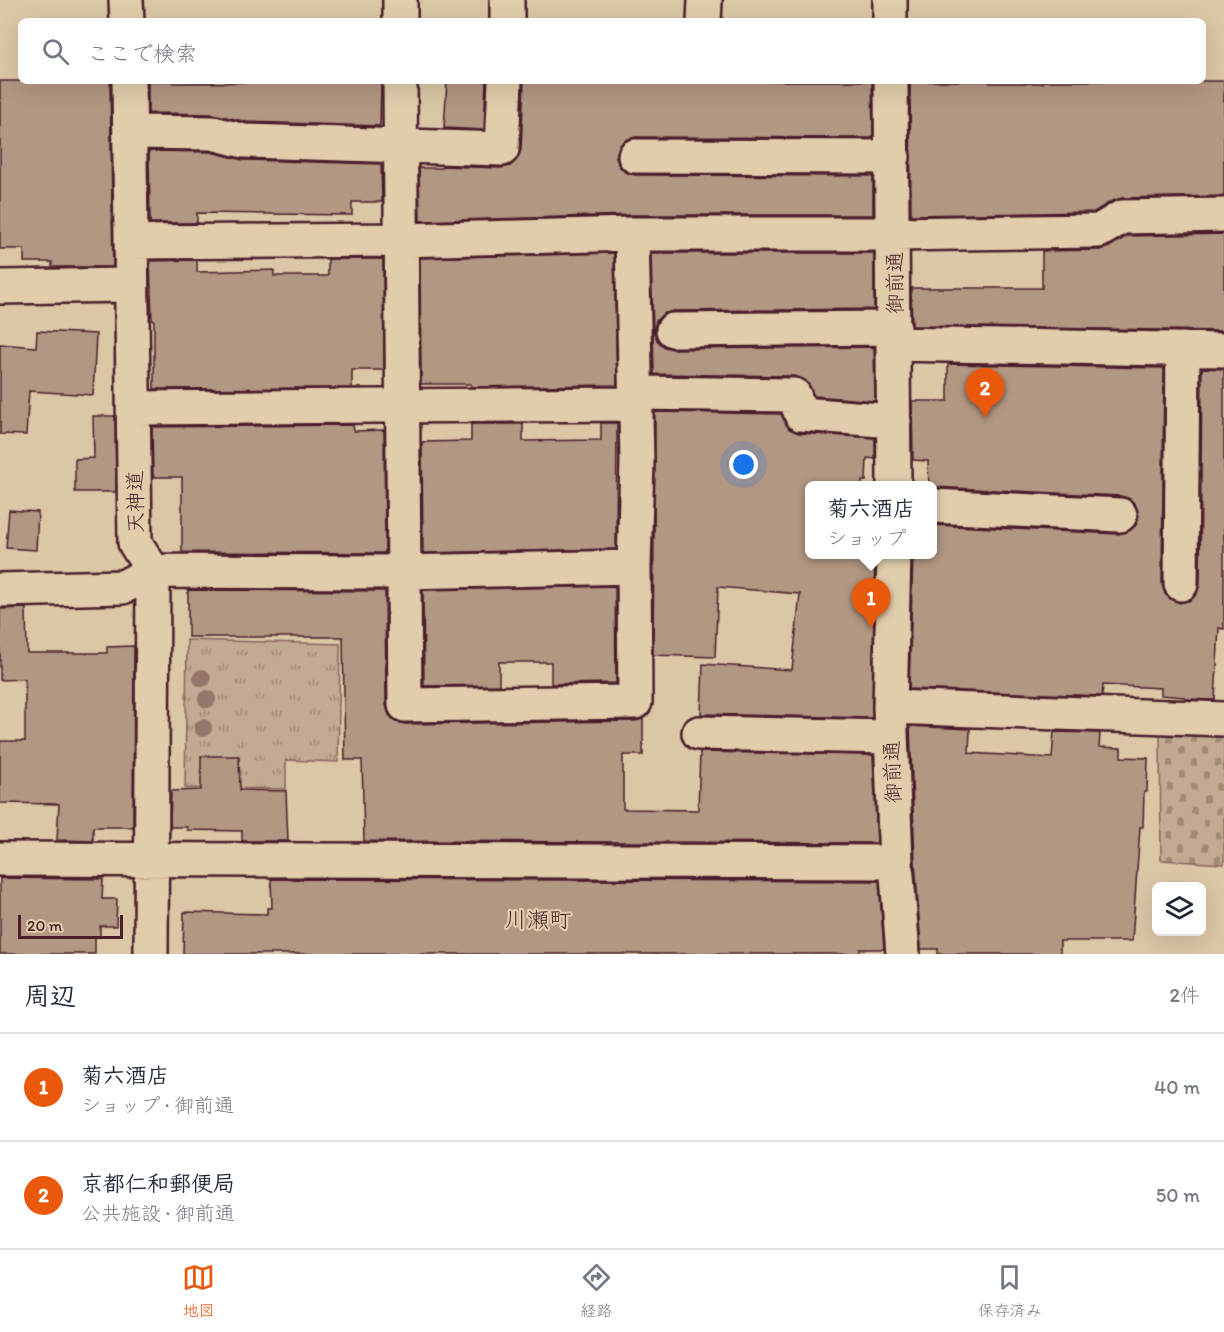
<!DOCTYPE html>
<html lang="ja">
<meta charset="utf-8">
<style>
:root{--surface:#fff;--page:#f6f6f7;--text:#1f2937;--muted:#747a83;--line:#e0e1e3;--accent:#ea580c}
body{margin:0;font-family:Itim,"Klee One",sans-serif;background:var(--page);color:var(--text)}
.controls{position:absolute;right:18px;bottom:18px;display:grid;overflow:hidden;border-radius:9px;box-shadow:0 6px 24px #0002}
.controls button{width:54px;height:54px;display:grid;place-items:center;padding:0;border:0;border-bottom:2px solid var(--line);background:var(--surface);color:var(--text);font:30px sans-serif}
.scale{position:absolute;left:18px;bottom:15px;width:105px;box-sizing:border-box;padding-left:6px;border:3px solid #4a1f2b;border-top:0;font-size:16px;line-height:21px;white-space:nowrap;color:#4a1f2b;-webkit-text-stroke:4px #e1cdab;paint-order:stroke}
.you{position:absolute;left:744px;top:465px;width:21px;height:21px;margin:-15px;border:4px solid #fff;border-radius:50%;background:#1a73e8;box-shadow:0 0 0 9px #1a73e833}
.badge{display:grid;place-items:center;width:39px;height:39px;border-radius:50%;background:var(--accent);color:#fff;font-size:20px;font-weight:700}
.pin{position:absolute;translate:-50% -50px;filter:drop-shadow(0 2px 3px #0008)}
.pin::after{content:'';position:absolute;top:32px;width:21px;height:18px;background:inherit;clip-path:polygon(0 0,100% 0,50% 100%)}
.popup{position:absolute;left:805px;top:481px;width:132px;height:78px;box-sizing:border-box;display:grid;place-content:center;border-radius:9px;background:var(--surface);filter:drop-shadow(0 2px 4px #0005);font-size:20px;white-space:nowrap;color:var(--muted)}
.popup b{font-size:22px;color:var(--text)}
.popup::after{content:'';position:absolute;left:50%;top:100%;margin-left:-12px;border:12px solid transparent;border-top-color:var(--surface)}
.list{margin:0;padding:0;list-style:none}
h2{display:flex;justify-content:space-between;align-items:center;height:78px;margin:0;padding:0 24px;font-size:26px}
h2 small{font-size:20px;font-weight:400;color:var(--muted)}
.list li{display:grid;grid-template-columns:39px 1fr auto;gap:18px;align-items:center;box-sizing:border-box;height:108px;padding:0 24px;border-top:2px solid var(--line)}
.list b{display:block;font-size:22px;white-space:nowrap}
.list p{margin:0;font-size:20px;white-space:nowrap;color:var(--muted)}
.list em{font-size:20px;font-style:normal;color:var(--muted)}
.icon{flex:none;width:33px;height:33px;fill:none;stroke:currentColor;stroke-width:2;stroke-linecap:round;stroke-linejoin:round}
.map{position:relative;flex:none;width:1224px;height:954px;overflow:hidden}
.search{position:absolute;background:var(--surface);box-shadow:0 6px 24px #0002;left:18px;right:18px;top:18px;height:66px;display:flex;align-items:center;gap:15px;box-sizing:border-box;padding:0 21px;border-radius:9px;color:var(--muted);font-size:22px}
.sheet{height:294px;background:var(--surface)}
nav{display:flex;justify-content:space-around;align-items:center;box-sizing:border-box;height:84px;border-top:2px solid var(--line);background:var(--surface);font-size:16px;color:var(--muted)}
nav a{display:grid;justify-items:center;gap:3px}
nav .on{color:var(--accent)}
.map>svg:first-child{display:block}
</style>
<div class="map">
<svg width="1224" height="954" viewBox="0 0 1224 954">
<defs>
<pattern id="grass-tufts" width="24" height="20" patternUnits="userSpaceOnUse" patternTransform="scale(1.5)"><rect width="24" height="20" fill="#c3aa92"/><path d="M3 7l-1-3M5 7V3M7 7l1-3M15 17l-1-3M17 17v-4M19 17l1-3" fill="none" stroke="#a08a77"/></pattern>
<pattern id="cemetery-stones" width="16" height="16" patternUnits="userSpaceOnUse" patternTransform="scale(1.5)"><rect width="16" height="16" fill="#c3aa92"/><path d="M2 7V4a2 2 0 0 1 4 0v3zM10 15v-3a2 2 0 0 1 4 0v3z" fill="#a08a77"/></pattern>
</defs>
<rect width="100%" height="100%" fill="#dbc6a6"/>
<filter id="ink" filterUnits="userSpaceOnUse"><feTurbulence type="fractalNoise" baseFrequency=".0167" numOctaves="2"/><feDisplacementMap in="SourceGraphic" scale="12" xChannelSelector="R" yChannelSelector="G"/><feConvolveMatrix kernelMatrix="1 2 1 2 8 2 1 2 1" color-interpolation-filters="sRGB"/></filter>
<g filter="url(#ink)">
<!-- grass -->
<path fill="url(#grass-tufts)" stroke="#86645e" stroke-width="1.5" d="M 187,640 L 340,644 L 338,762 L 286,760 L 286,789 L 185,788 Z"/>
<!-- cemetery -->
<path fill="url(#cemetery-stones)" stroke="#86645e" stroke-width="1.5" d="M 1160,732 L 1224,733 L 1224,864 L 1161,860 Z"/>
<!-- building -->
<path fill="#b29783" stroke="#4a1f2b" stroke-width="1.5" d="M 0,81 L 110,81 L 113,267 L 52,267 L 52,262 L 24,262 L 24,249 L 0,249 Z
M 148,81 L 173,81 L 173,83 L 381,81 L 380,126 L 247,122 L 213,114 L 148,113 Z
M 447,81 L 486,81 L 484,130 L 444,128 Z
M 524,81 L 872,81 L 873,138 L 635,137 L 626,140 L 619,146 L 616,157 L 619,166 L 625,172 L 635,175 L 873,176 L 873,215 L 632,215 L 420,221 L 419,168 L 442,168 L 442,166 L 501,168 L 510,166 L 517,159 L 521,150 Z
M 910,81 L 990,81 L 990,83 L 1043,83 L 1043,81 L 1224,81 L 1224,196 L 1122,198 L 1112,201 L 1094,212 L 911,215 Z
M 149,151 L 211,152 L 243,160 L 381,164 L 382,202 L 352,202 L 352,215 L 197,213 L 197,223 L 150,223 Z
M 1224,234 L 1224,331 L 912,326 L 911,288 L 1042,288 L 1042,251 L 1100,250 L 1109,247 L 1127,236 Z
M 614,253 L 617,385 L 471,387 L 471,384 L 421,384 L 420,258 Z
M 651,253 L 874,253 L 874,309 L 673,311 L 663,314 L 656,321 L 654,330 L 657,340 L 664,347 L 673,349 L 874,347 L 875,401 L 814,396 L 805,380 L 794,376 L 654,374 Z
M 328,259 L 383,259 L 384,370 L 352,370 L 352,388 L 154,389 L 154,320 L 152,320 L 150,261 L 197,260 L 197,272 L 274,270 L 274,276 L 328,276 Z
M 37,331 L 96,334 L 93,395 L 29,391 L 26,435 L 0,434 L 0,344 L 36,347 Z
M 948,364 L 1164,368 L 1162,584 L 1165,594 L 1172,600 L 1180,603 L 1191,600 L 1197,593 L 1200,584 L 1202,368 L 1224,369 L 1224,629 L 1219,628 L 1215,700 L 1185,699 L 1185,697 L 1161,695 L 1161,688 L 1103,685 L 1102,696 L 909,689 L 913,555 L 933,555 L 933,525 L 1119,534 L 1129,531 L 1136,525 L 1139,516 L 1136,506 L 1130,499 L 1121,496 L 933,487 L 933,486 L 929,486 L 928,461 L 913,460 L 912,401 L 948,401 Z
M 655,412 L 781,414 L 789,429 L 799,433 L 875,438 L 875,459 L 867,458 L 866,481 L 862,481 L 862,486 L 810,486 L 810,555 L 875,555 L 872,718 L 701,714 L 703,664 L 792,670 L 800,594 L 718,587 L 715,657 L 653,655 Z
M 93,416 L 115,416 L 116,492 L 75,492 L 75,459 L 94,458 Z
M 601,423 L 617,423 L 616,549 L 423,553 L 422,442 L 471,441 L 471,424 L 523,424 L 523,441 L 601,440 Z
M 353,425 L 354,431 L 384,430 L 385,553 L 182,552 L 182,477 L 153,477 L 152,427 Z
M 9,510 L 38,512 L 36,550 L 6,548 Z
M 615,586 L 616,683 L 551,684 L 551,662 L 499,662 L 499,685 L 424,686 L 423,590 Z
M 188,590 L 385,591 L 386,705 L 389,715 L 396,722 L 405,724 L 635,721 L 643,719 L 643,755 L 623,755 L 623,809 L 698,810 L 700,752 L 873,755 L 877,843 L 364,841 L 362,760 L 345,760 L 343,637 L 188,637 Z
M 26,608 L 27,653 L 107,653 L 107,647 L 134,646 L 133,827 L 93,827 L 93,841 L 57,840 L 59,804 L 0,803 L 0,741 L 25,741 L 25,679 L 0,680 L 0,609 Z
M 910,726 L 970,729 L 969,753 L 1052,758 L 1054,732 L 1100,733 L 1099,747 L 1121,748 L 1121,757 L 1148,758 L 1147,792 L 1144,792 L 1143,827 L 1140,827 L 1132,941 L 1060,941 L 1060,954 L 938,954 L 938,949 L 921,949 L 915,861 Z
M 201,756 L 239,756 L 240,790 L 286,791 L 288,841 L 242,841 L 242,831 L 187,830 L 187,827 L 170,827 L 171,791 L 201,790 Z
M 0,878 L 103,879 L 102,899 L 117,899 L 116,926 L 100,926 L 100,937 L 95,937 L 95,954 L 0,954 Z
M 271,879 L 879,881 L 884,949 L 860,949 L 860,954 L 183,954 L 184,912 L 267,914 L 267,908 L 272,908 Z"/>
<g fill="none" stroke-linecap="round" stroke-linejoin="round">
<defs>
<path id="minor" d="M 126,0 L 127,21
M 890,0 L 890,21
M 400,21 L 400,0
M 507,21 L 507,0
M 704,21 L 705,0
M 129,81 L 135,543 L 153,571 L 151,954
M 400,81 L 405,705 L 635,702 L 634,567 L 637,461 L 632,234
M 891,81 L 894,486
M 130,132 L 213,133 L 244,141 L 502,149 L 505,81
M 635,156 L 893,157
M 131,242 L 400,240 L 632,234 L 894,234 L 1099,231 L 1122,217 L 1224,215
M 0,287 L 130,285
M 673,330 L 894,328
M 894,344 L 1224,350
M 636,393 L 794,395 L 801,414 L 894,421
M 134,408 L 635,404
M 932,506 L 1120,515
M 894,554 L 890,707 L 896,862 L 903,954
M 1181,584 L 1183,349
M 0,590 L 123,587 L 153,571 L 403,572 L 634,567
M 890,707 L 1224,719
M 699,733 L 891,737
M 0,859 L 896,862"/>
</defs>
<!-- minor casing -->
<use href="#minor" stroke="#4a1f2b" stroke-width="38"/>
<!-- minor -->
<use href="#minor" stroke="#e1cdab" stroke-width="33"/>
</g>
<!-- trees -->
<g fill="#95766b">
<circle cx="202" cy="678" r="9"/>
<circle cx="207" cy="699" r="9"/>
<circle cx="203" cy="728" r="9"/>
</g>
</g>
<g text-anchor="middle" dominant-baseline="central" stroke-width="4.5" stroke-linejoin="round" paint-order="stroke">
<!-- street labels -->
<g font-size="21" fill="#4a1f2b" stroke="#e1cdab">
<text transform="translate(894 283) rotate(-90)">御前通</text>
<text transform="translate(135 502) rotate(-91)">天神道</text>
<text transform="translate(892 772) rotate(-92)">御前通</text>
</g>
<!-- neighbourhood labels -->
<g font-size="22" fill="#4a1f2b" stroke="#e1cdab">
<text x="538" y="919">川瀬町</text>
</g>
</g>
</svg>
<div class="controls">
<button><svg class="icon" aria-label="layers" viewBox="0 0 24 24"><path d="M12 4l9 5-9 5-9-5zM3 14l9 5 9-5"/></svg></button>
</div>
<div class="scale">20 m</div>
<div class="you"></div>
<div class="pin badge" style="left:871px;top:628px">1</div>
<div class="popup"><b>菊六酒店</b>ショップ</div>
<div class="pin badge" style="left:985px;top:418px">2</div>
<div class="search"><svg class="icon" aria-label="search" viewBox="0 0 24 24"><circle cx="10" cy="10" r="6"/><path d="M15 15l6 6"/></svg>ここで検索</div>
</div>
<section class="sheet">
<h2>周辺<small>2件</small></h2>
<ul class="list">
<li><span class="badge">1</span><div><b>菊六酒店</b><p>ショップ · 御前通</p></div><em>40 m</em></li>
<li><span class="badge">2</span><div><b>京都仁和郵便局</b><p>公共施設 · 御前通</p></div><em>50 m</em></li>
</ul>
</section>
<nav>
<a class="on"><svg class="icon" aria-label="map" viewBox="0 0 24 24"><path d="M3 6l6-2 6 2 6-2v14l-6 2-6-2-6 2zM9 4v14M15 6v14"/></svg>地図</a>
<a><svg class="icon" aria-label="directions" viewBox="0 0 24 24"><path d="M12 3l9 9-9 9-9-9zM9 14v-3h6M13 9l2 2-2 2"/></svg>経路</a>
<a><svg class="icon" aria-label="saved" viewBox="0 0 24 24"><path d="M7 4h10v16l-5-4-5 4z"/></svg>保存済み</a>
</nav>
